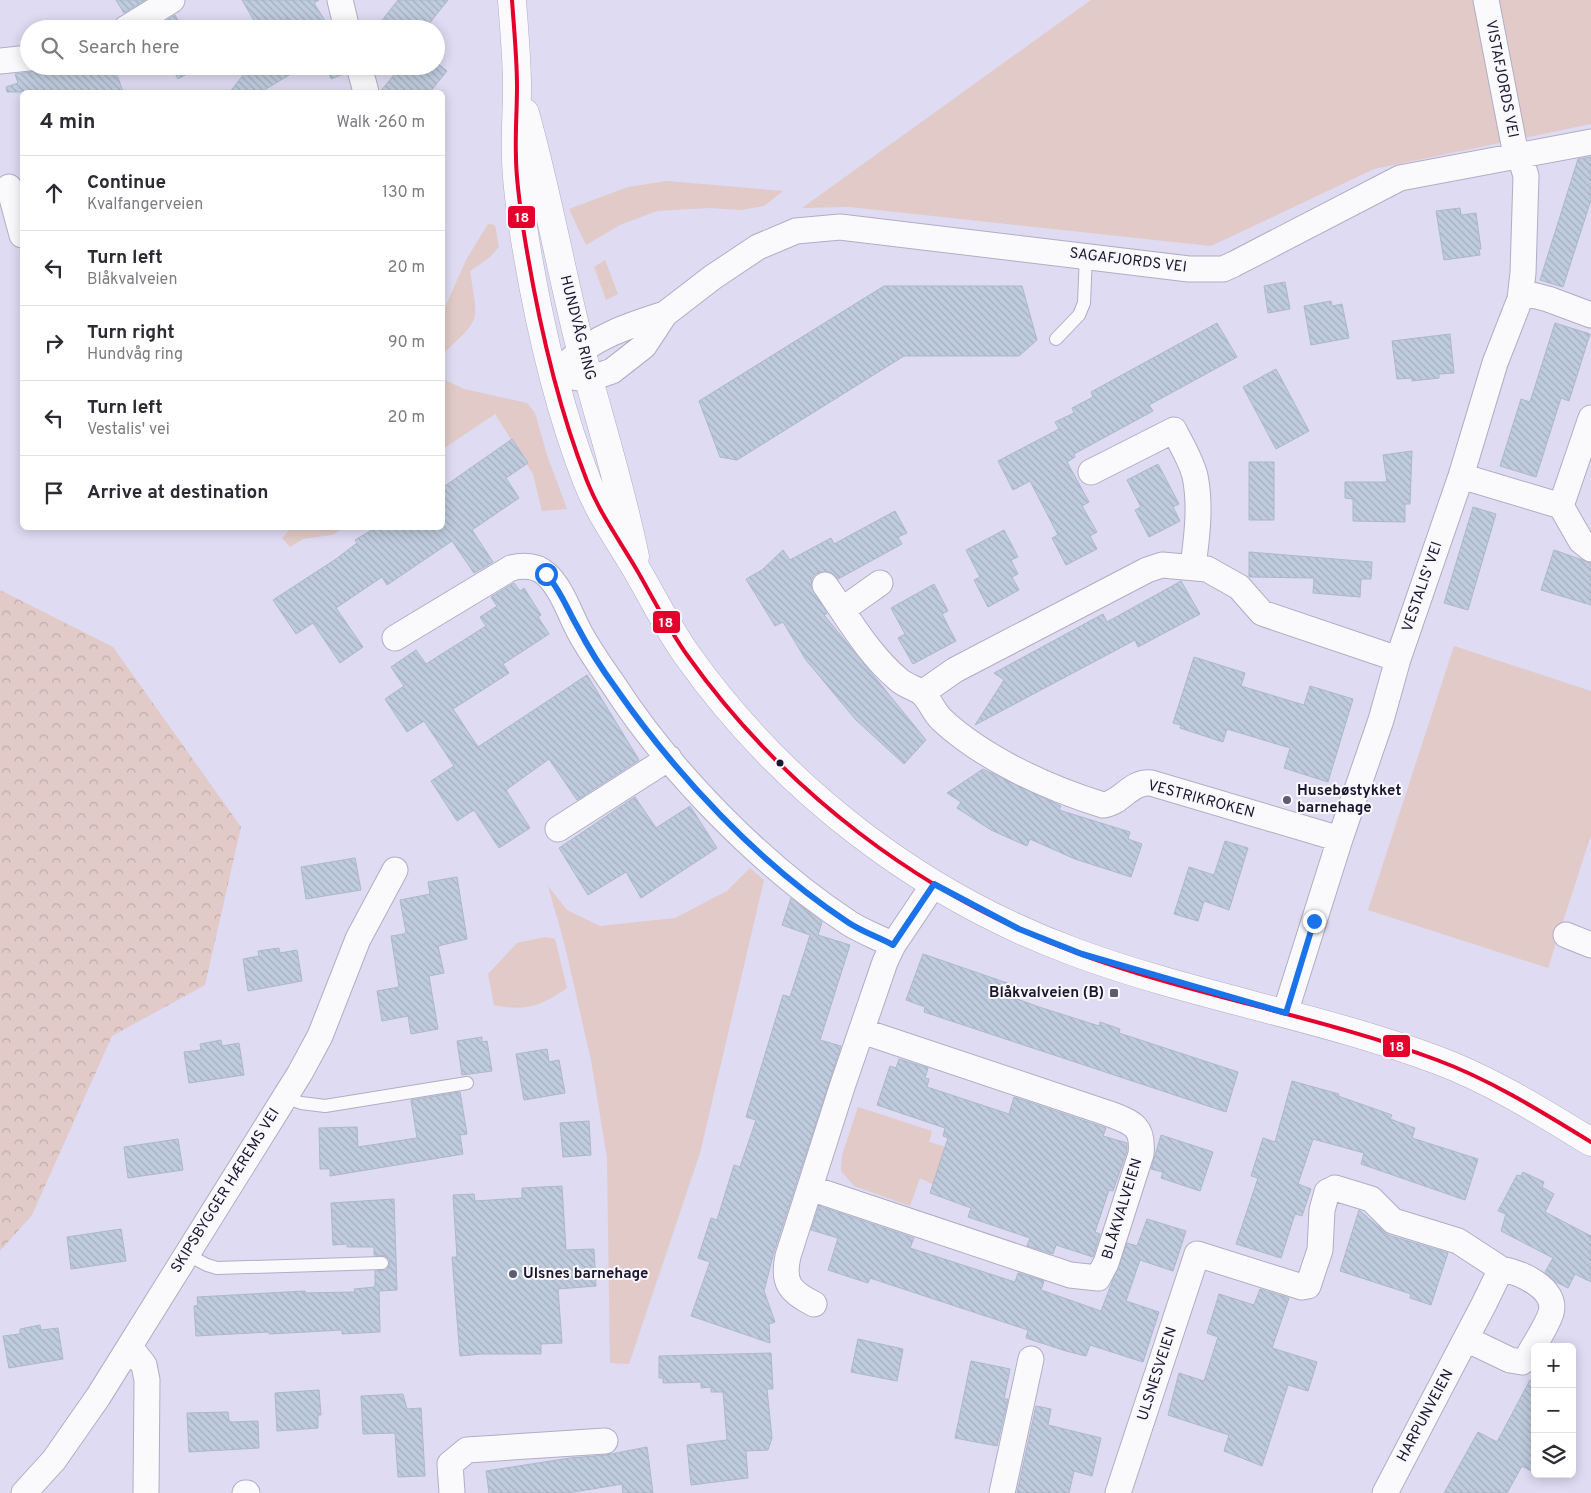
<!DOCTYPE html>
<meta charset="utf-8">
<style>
:root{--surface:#fff;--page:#f2f2f3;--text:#2b2b33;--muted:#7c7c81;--line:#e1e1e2}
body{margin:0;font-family:Overpass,sans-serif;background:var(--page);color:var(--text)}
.controls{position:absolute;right:15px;bottom:15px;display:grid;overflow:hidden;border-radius:8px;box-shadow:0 2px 12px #0003}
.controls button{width:45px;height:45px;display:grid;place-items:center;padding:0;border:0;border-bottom:1px solid var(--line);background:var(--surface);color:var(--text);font:25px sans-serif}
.stop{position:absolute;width:15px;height:15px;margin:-11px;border:4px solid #1a73e8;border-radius:50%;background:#fff}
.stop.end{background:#1a73e8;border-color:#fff;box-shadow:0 1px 5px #0008}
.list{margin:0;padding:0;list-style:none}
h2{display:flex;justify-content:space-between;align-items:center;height:65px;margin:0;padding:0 20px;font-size:21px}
h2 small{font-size:16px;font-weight:400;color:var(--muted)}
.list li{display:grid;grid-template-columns:32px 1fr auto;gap:15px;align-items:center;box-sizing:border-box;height:75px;padding:0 20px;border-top:1px solid var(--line)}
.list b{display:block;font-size:19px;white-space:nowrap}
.list p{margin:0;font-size:16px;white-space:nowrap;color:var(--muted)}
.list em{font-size:16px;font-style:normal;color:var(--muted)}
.icon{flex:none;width:28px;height:28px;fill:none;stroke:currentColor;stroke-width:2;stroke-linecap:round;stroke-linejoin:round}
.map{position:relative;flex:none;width:1591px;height:1493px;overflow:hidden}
.search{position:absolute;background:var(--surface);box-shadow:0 2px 12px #0003;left:20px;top:20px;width:425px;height:55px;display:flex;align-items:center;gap:12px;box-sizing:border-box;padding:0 18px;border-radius:28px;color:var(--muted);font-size:19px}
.panel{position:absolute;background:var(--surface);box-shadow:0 2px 12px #0003;left:20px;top:90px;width:425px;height:440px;border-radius:8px}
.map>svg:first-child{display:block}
</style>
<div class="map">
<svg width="1591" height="1493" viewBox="0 0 1591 1493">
<defs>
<pattern id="forest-crowns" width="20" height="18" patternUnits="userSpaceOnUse" patternTransform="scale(1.25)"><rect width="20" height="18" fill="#e1cac8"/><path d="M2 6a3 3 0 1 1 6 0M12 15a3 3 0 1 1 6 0" fill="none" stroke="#c0adac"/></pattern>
<pattern id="building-back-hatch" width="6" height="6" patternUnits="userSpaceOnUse" patternTransform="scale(1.25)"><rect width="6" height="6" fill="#bfccdd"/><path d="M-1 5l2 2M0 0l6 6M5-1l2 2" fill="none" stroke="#a4aebe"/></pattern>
</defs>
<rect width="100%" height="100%" fill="#dedbf2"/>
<!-- green -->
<path fill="#e1cac8" d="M 1091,0 L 1591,0 L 1591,124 L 1374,169 L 1211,246 L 850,207 L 802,208 Z
M 667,181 L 783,191 L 764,206 L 741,210 L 709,208 L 657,211 L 620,225 L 586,245 L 569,209 L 628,187 Z
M 488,224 L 495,225 L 499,247 L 489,258 L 470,271 C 478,324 482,316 443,354 L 443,312 L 466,260 Z
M 605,260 L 618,294 L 606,300 L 594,267 Z
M 443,379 L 464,389 L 527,403 L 535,413 L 547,455 L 567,509 L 542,511 L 533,474 L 495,414 L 443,449 Z
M 291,528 L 345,528 L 332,535 L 303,539 L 290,547 L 282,538 Z
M 1454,646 L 1591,691 L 1591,835 L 1548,968 L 1368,910 Z
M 750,868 L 764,880 L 700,1153 L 629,1364 L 610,1363 L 607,1158 L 591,1060 L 564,942 L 548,886 L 567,910 L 600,926 L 675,918 L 727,891 Z
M 545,937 L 555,939 L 567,988 C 541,1006 526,1012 494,1005 L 488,974 L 517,943 Z
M 858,1107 L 932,1131 L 929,1142 L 957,1150 L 942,1189 L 920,1178 L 910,1206 L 854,1186 L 841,1171 L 842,1155 Z"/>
<!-- forest -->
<path fill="url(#forest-crowns)" d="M 0,590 L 113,647 L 241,827 L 205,985 L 112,1036 L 32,1215 L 0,1251 Z"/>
<!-- building -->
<path fill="url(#building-back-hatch)" stroke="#acb9cb" d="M 116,0 L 145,0 L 124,13 Z
M 242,0 L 319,0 L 314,3 L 330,29 L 279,29 L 287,18 L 268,29 L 259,29 Z
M 398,0 L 448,0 L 425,29 L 375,29 Z
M 175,15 L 183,29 L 153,29 Z
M 436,62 L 447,71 L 430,92 L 380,92 L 401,66 L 436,66 Z
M 40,66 L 45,75 L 74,66 L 101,66 L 102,70 L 114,66 L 123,92 L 7,92 L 6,87 L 18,83 L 15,74 L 31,72 Z
M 171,66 L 201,66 L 178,79 Z
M 250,66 L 304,66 L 261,92 L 230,92 Z
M 326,66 L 345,66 L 346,73 L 331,79 Z
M 1591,157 L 1591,200 L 1563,287 L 1540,280 L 1578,159 Z
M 1460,208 L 1461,215 L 1476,213 L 1481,249 L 1479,249 L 1480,255 L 1444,260 L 1436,211 Z
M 1285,282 L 1290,309 L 1268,313 L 1264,286 Z
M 884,286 L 1022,286 L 1037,340 L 1019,356 L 904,356 L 737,460 L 720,457 L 699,401 Z
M 1331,301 L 1332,306 L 1342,304 L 1349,338 L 1311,345 L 1304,306 Z
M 1217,323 L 1237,357 L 1149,405 L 1153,411 L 1074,454 L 1075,457 L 1067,462 L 1089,502 L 1082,506 L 1097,532 L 1090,536 L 1097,549 L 1066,565 L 1052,538 L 1058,535 L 1030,481 L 1013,490 L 998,461 L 1059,429 L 1055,422 L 1074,413 L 1072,408 L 1093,397 L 1091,392 Z
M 1555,323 L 1590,334 L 1569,401 L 1561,398 L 1536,477 L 1500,466 L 1521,399 L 1530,402 Z
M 1450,334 L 1454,373 L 1439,374 L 1439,378 L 1412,381 L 1412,378 L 1397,379 L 1392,341 Z
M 1276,369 L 1309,431 L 1276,449 L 1243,387 Z
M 512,439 L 528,463 L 506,478 L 519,498 L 472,530 L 493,562 L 474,573 L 452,541 L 387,585 L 382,577 L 336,608 L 363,647 L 340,663 L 313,623 L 296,634 L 273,600 L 336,559 L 357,543 L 355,540 L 375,528 L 442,528 L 442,488 Z
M 1412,451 L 1410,504 L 1405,504 L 1405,522 L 1353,521 L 1353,499 L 1345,498 L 1345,482 L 1387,482 L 1383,455 Z
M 1249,462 L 1274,462 L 1274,520 L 1249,520 Z
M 1158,464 L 1179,504 L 1173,507 L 1180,521 L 1149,537 L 1135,510 L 1141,507 L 1127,480 Z
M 1473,507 L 1496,514 L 1468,610 L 1444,603 Z
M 895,511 L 907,533 L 898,537 L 902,544 L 838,579 L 831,572 L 817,573 L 812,578 L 811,586 L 827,613 L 824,615 L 926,740 L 904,764 L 856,720 L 806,660 L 783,622 L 775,626 L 746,579 L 762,570 L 783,550 L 790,560 L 831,538 L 834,544 Z
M 1004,530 L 1018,557 L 1011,560 L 1018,574 L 1012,577 L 1019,590 L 988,607 L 974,580 L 980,577 L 966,550 Z
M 1554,550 L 1591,563 L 1591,605 L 1541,590 Z
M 1249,552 L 1372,562 L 1371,579 L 1361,579 L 1360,597 L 1313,593 L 1314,578 L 1249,577 Z
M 1181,581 L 1200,614 L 1138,647 L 1135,640 L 975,725 L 1004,680 L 994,673 L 1103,614 L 1107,622 Z
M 514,583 L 520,591 L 524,588 L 541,615 L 538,617 L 549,634 L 503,664 L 509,673 L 453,709 L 478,747 L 587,675 L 639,760 L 577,800 L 549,759 L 506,790 L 530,828 L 499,848 L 474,810 L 457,821 L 431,781 L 454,766 L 424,721 L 407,732 L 385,699 L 404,686 L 391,667 L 416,650 L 426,664 L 486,626 L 480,617 L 497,606 L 491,597 Z
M 934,584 L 948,611 L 942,614 L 956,641 L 913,664 L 898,638 L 905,634 L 891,608 Z
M 1194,657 L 1245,673 L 1241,686 L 1304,705 L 1310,686 L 1353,699 L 1328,782 L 1284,768 L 1290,748 L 1227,729 L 1223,742 L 1180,728 L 1181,725 L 1173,723 Z
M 983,769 L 1061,806 L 1059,810 L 1130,832 L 1128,839 L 1142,844 L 1131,877 L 1075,859 L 1030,839 L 1027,846 L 991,830 L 957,808 L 961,802 L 947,793 Z
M 635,797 L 656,828 L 690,806 L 717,848 L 641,898 L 626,872 L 588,895 L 559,848 Z
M 1225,841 L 1248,848 L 1229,910 L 1204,901 L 1198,921 L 1174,914 L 1189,867 L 1214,875 Z
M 355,858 L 361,890 L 306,899 L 301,867 Z
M 457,877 L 467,939 L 438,946 L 444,973 L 429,976 L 438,1029 L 411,1034 L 408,1016 L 382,1021 L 377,991 L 399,987 L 391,936 L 404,934 L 406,932 L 400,900 L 430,894 L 428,882 Z
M 791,898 L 822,922 L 818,935 L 850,945 L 820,1040 L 841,1046 L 774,1252 L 764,1291 L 775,1322 L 769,1324 L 770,1343 L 691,1316 L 710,1262 L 698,1258 L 711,1218 L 717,1220 L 734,1165 L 740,1167 L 756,1120 L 746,1117 L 783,995 L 790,997 L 810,935 L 782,925 Z
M 279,948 L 280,953 L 297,950 L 302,981 L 248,991 L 243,959 L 259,956 L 258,951 Z
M 923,954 L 1013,985 L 1009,996 L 1039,1007 L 1099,1026 L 1100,1022 L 1120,1029 L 1119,1033 L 1238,1072 L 1226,1112 L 924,1012 L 925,1007 L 906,1000 Z
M 482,1037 L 482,1042 L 487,1041 L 492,1071 L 462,1075 L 457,1041 Z
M 221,1040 L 222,1046 L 239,1043 L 244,1075 L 189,1083 L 184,1052 L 201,1050 L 200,1044 Z
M 547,1049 L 549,1062 L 559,1060 L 565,1093 L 524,1100 L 516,1054 Z
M 899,1059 L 928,1068 L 925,1078 L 929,1079 L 927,1087 L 1009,1114 L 1014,1097 L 1106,1128 L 1103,1136 L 1127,1143 L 1127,1151 L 1113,1191 L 1109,1190 L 1095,1232 L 1100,1234 L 1093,1257 L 1056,1245 L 1053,1254 L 1027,1246 L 1030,1238 L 968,1217 L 971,1208 L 930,1193 L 948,1138 L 943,1136 L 945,1128 L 877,1105 L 890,1066 L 896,1068 Z
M 1292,1081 L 1339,1094 L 1338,1096 L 1392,1115 L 1390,1119 L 1415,1128 L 1412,1138 L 1478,1159 L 1465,1200 L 1361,1164 L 1364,1153 L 1313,1139 L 1298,1184 L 1311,1189 L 1302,1216 L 1295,1214 L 1281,1258 L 1236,1244 L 1258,1178 L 1251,1176 L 1263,1138 L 1275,1142 Z
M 460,1092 L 467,1134 L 460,1135 L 463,1154 L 330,1176 L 330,1169 L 320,1169 L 319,1128 L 357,1127 L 358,1147 L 417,1138 L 411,1100 Z
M 589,1121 L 591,1155 L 563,1157 L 560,1123 Z
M 1161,1135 L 1213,1152 L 1200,1191 L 1161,1178 L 1163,1172 L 1151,1169 Z
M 178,1139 L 183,1170 L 128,1178 L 124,1147 Z
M 1523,1172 L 1544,1182 L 1542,1187 L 1554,1194 L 1545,1212 L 1591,1236 L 1591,1282 L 1575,1274 L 1568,1288 L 1556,1282 L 1545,1272 L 1553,1258 L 1501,1231 L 1506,1214 L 1498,1211 L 1517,1175 L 1521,1176 Z
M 562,1186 L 566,1250 L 594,1249 L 596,1286 L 558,1289 L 562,1343 L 541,1344 L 541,1354 L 481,1354 L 460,1356 L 452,1257 L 457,1257 L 453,1195 L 474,1194 L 475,1201 L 522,1198 L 522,1188 Z
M 394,1199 L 397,1290 L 379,1291 L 380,1332 L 342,1334 L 342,1330 L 269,1334 L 269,1332 L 196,1336 L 194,1306 L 198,1305 L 197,1297 L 305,1291 L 305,1293 L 355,1292 L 354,1289 L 375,1287 L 375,1271 L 387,1270 L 390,1263 L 389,1259 L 385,1256 L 374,1255 L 374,1247 L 347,1247 L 347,1244 L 333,1245 L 331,1203 Z
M 819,1206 L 914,1238 L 910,1248 L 1015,1282 L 1018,1273 L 1044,1281 L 1041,1290 L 1101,1311 L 1127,1243 L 1137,1246 L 1147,1219 L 1186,1231 L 1173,1271 L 1140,1260 L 1126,1301 L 1159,1312 L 1143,1362 L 1090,1345 L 1086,1356 L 1066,1351 L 1026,1338 L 1028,1330 L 870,1278 L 868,1283 L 828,1270 L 838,1238 L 811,1230 Z
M 1359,1210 L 1388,1235 L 1448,1253 L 1431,1305 L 1410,1298 L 1411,1294 L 1340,1271 Z
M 121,1229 L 126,1261 L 71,1269 L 67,1237 Z
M 1260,1289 L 1289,1298 L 1272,1348 L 1317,1362 L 1308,1391 L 1288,1385 L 1262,1466 L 1224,1451 L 1229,1435 L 1168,1415 L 1179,1373 L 1204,1381 L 1218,1337 L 1207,1333 L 1219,1294 L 1254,1305 Z
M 40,1325 L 41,1330 L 58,1328 L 63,1359 L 9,1368 L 3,1336 L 20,1334 L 20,1329 Z
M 858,1339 L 903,1349 L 897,1381 L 851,1372 Z
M 771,1353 L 773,1389 L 767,1389 L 772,1438 L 768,1450 L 746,1451 L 748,1478 L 691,1485 L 687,1445 L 727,1440 L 723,1392 L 711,1392 L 711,1387 L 701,1388 L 701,1382 L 663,1383 L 663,1378 L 659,1378 L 659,1356 Z
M 971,1361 L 1010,1369 L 1004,1399 L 1008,1399 L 997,1446 L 955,1438 Z
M 1530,1380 L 1535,1382 L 1535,1473 L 1522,1466 L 1507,1493 L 1444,1493 L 1478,1432 L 1497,1442 Z
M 319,1390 L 321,1415 L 318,1415 L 318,1428 L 277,1431 L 275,1393 Z
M 403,1394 L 407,1409 L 421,1408 L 425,1476 L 398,1477 L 395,1433 L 363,1434 L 361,1396 Z
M 1036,1406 L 1051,1409 L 1048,1425 L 1101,1438 L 1092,1476 L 1074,1471 L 1069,1493 L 1017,1493 Z
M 228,1412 L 229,1421 L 232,1422 L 258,1421 L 259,1448 L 189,1452 L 187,1413 Z
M 647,1447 L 653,1493 L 623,1493 L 622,1484 L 568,1493 L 489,1493 L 486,1471 L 570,1458 L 606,1455 Z"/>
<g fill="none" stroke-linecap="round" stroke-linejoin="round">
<defs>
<path id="lane" d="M 1056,339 L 1079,315 L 1084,303 L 1086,255
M 285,1097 L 301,1103 L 325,1106 L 467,1083
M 186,1254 L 207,1265 L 217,1268 L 382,1263"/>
<path id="street" d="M 340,0 L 347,29
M 125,29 L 172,0
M 0,61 L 29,58
M 359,66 L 366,92
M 9,187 L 22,235
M 1521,292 L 1548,299 L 1591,315
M 566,364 C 593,337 630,325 665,314
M 555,375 L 589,379 L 612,371 L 644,346 L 665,314 L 713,277 L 758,247 L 796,231 L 840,227 L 1189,269 L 1223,269 L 1234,264 L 1400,178 L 1591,142
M 1091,472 L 1174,430 C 1181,444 1191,460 1195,476 C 1201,505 1197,537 1193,566
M 1461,476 L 1561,506 L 1581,541 L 1591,549
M 1561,506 L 1591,418
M 825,585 C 848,618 868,654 899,680 C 906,686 915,688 922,693 C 930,700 934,713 942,720 C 984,759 1048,788 1103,805 C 1122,803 1130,781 1151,783 L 1340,839
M 842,610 L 880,583
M 395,638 L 511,568 C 523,565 536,565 546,574 C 562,588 570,615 580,633 C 590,651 601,667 613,684 C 669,771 762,866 849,923 C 863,932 878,937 893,945
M 922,693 L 955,670 L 1147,570 L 1162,565 L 1207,569 L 1239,587 L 1262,613 L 1398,659
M 558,829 L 669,758
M 1566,935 L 1591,945
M 1285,1013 L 1340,839 L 1381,720 L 1398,659 L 1461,476 L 1495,363 L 1520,299 L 1523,273 L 1526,176 L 1520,156 L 1514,145 L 1486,0
M 810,1188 L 1070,1275 L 1098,1278 L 1106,1263 L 1141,1154 C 1144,1125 1131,1122 1107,1113 L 862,1031
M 814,1304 C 790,1292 782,1283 788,1256 L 842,1087 L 885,962 L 893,945 L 934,884
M 1466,1339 L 1510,1360 L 1522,1362 L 1527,1358 C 1535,1343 1546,1328 1551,1313 C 1558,1288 1519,1272 1501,1269
M 130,1347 L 144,1365 L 147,1380 L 146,1493
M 24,1493 L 54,1460 L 98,1397 L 300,1073 L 320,1036 L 358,939 L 395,870
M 245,1493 L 247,1493
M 452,1493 L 450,1464 L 467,1450 L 605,1441
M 1002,1493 L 1031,1359
M 1118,1493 L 1197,1254 L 1302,1287 L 1308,1286 L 1320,1250 L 1322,1210 L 1327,1192 L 1335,1188 L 1371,1199 L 1393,1221 L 1458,1241 L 1501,1269 L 1484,1304 L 1385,1493"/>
<path id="secondary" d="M 512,0 C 514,29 517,58 517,87 C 517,111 515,134 516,157 C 516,180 520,204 523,227 C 536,310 556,402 587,481 C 600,514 620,541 638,572 C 654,600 668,628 687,655 C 783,790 921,896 1077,953 C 1194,996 1319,1016 1437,1060 C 1491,1080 1542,1112 1591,1142
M 525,113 C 547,191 561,272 581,350 C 599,419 621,487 635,557"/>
</defs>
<!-- lane casing -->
<use href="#lane" stroke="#b1adc4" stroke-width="14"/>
<!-- street casing -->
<use href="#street" stroke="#b1adc4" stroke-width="27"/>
<!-- secondary casing -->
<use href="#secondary" stroke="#b1adc4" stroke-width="29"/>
<!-- lane -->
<use href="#lane" stroke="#fafafd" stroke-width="12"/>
<!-- street -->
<use href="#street" stroke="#fafafd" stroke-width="25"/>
<!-- secondary -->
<use href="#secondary" stroke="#fafafd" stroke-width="28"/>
<defs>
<path id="bus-1" d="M 512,0 C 514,29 517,58 517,87 C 517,111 515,134 516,157 C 516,180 520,204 523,227 C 536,310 556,402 587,481 C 600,514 620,541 638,572 C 654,600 668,628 687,655 C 783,790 921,896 1077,953 C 1194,996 1319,1016 1437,1060 C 1491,1080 1542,1112 1591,1142"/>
</defs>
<!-- bus-1 casing -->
<use href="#bus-1" stroke="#f9f8ff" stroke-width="8"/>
<!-- bus-1 -->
<use href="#bus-1" stroke="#e4002b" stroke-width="4"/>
</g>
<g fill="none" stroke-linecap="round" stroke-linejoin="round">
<!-- route -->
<path stroke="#1a73e8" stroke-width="6" d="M 546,574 C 560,589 567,609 577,626 C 588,647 601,668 615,687 C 676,775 759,864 849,923 C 863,932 878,937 893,945 L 934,884 L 1019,929 L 1082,954 L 1286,1013 L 1314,921"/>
</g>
<!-- markers -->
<circle fill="#1c162f" stroke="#f9f8ff" stroke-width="2" cx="780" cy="763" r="4.5"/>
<g fill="#605b73" stroke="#f9f8ff" stroke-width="2">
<circle cx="1287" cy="800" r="5"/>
<rect x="1109" y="988" width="10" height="10" rx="2.5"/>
<circle cx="513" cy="1274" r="5"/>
</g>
<g text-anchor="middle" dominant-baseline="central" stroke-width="4" stroke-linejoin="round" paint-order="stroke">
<!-- street labels -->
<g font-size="15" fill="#1c162f" stroke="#f9f8ff">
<text transform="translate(1501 79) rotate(79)">VISTAFJORDS VEI</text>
<text transform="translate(1128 261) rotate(7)">SAGAFJORDS VEI</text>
<text transform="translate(577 328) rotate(76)">HUNDVÅG RING</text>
<text transform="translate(1423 587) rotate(-71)">VESTALIS' VEI</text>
<text transform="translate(1201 800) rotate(15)">VESTRIKROKEN</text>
<text transform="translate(226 1191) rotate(-58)">SKIPSBYGGER HÆREMS VEI</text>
<text transform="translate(1123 1209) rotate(-73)">BLÅKVALVEIEN</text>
<text transform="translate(1158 1374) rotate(-72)">ULSNESVEIEN</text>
<text transform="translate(1426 1416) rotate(-62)">HARPUNVEIEN</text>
</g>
<!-- poi labels -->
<g font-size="15" font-weight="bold" fill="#1c162f" stroke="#f9f8ff" text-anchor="start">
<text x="1297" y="791">Husebøstykket<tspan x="1297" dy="17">barnehage</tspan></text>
<text x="1104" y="993" text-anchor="end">Blåkvalveien (B)</text>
<text x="523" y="1274">Ulsnes barnehage</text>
</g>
</g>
<g stroke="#f9f8ff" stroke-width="2">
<rect x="507" y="205" width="29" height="24" rx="5" fill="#e4002b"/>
<rect x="652" y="610" width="29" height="24" rx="5" fill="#e4002b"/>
<rect x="1382" y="1034" width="29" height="24" rx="5" fill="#e4002b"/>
</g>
<g font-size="14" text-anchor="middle" font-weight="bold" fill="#fff">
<text x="522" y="222">18</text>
<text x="666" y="627">18</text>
<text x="1397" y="1051">18</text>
</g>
</svg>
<div class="controls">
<button>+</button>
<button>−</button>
<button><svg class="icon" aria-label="layers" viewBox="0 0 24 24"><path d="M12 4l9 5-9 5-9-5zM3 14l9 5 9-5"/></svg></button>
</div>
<div class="stop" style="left:546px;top:574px"></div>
<div class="stop end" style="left:1314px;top:921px"></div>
<div class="search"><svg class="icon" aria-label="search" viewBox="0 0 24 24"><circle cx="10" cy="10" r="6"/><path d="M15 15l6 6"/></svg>Search here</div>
<section class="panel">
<h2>4 min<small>Walk · 260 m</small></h2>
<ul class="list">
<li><svg class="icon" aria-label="ahead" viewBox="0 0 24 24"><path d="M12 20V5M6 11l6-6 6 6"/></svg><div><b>Continue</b><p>Kvalfangerveien</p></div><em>130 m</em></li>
<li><svg class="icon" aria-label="left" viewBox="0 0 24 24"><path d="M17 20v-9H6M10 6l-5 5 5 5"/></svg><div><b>Turn left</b><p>Blåkvalveien</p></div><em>20 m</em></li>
<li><svg class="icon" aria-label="right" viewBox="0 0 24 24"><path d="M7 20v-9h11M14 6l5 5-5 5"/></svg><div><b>Turn right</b><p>Hundvåg ring</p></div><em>90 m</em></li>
<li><svg class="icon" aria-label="left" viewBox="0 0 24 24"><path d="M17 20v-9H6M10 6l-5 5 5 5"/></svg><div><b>Turn left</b><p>Vestalis' vei</p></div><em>20 m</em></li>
<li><svg class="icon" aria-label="arrive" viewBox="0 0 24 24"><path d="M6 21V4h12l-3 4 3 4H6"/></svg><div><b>Arrive at destination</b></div></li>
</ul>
</section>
</div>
